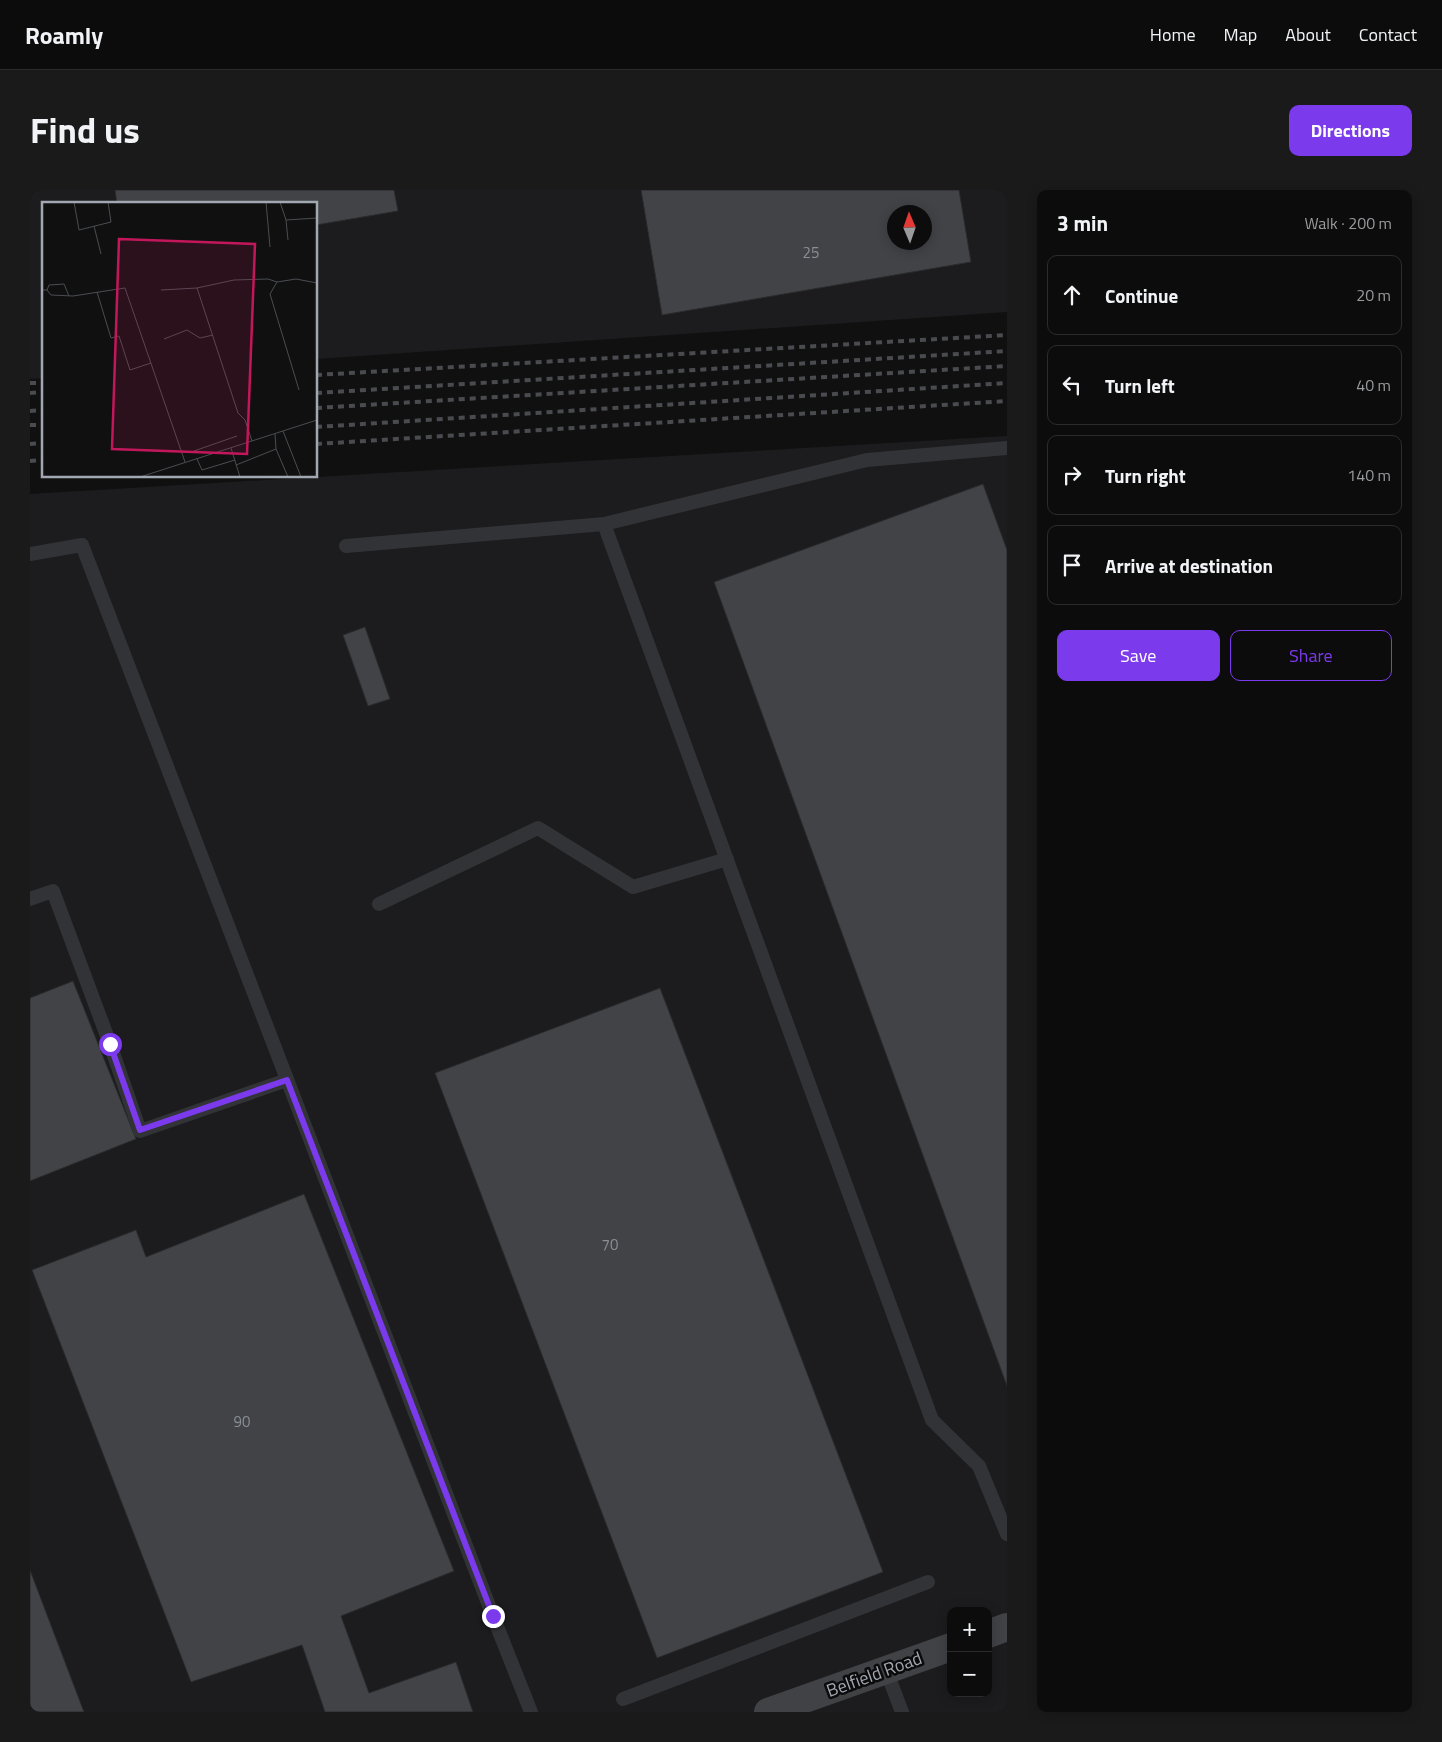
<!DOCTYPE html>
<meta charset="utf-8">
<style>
:root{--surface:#0c0c0d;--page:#1a1a1b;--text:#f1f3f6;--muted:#9a9b9d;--line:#2c2c2e;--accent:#7c3aed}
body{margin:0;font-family:"Titillium Web",sans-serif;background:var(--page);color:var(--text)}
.controls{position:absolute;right:15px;bottom:15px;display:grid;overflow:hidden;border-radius:10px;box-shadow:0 2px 12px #0003}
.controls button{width:45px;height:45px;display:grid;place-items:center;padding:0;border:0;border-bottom:1px solid var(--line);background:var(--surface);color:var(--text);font:25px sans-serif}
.compass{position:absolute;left:857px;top:15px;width:45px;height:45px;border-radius:50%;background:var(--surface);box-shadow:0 2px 12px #0003;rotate:358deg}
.stop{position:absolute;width:15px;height:15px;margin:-11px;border:4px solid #7c3aed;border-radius:50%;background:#fff}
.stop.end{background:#7c3aed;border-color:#fff;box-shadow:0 1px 5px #0008}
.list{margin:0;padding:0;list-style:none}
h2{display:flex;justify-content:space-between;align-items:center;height:65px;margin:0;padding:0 20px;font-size:21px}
h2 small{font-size:16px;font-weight:400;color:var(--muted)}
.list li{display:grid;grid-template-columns:32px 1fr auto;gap:15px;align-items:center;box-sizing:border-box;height:80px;margin:0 10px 10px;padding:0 10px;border:1px solid var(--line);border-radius:10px}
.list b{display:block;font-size:19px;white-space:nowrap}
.list em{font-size:16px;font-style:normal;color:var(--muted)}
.actions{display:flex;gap:10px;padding:15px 20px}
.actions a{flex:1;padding:11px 0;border:1px solid var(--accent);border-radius:10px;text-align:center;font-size:18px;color:var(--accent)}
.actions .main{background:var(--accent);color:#fff}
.icon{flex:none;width:28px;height:28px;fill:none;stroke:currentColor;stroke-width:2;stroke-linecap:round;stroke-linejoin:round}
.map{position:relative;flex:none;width:977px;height:1522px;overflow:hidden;border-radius:10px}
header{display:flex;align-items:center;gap:30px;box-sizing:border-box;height:70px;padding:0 25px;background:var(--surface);border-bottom:1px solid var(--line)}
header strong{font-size:24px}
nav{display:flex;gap:28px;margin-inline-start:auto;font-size:18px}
.intro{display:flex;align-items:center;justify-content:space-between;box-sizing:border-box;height:120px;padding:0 30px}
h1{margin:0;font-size:35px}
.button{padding:12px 22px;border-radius:10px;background:var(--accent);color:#fff;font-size:18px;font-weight:700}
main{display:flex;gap:30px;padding:0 30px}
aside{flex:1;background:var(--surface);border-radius:10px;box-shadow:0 2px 12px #0003}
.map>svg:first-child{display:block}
</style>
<header>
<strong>Roamly</strong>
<nav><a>Home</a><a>Map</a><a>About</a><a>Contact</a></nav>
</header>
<div class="intro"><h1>Find us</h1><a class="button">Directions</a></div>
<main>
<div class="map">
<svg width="977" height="1522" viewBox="0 0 977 1522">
<rect width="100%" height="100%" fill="#101011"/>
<!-- built -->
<path fill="#1c1c1e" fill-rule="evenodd" d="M 0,0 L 977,0 L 977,122 L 286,169 L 286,14 L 14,14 L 14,188 L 0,189 ZM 864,22 L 894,22 L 894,52 L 864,52 Z
M 977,246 L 977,1522 L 0,1522 L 0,304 ZM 921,1421 L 958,1421 L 958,1503 L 921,1503 Z"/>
<!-- building -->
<path fill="#414347" stroke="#2a2b2d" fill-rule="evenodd" d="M 85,0 L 364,0 L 368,21 L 286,35 L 286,14 L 87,14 Z
M 611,0 L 929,0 L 941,72 L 632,125 ZM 864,22 L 894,22 L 894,52 L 864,52 Z
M 953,294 L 977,360 L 977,1196 L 684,392 Z
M 335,437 L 360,509 L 338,516 L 313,445 Z
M 43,791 L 106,949 L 0,991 L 0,808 Z
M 630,798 L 853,1382 L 627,1468 L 405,883 Z
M 274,1004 L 424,1381 L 311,1426 L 339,1503 L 426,1472 L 443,1522 L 295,1522 L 272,1455 L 161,1492 L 2,1080 L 106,1040 L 116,1067 Z
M 0,1380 L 54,1522 L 0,1522 Z"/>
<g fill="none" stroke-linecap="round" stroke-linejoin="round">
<!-- lane -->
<path stroke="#313336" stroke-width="14" d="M 977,258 L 837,270 L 574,334 L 902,1230 L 949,1276 L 977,1344
M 316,356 L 574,334
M 0,364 L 52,355 L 463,1426 L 501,1522
M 0,709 L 23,701 L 80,854 L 110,941 L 257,890
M 349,714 L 508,638 L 603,697 L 697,669
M 856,1480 L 872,1522
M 593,1509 L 898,1392"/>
<!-- secondary -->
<path stroke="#404246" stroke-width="28" d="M 958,1444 L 977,1437
M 738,1522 L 921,1457"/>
<!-- rail -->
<path stroke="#494b4f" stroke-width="4" stroke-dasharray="6 5" stroke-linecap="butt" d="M 286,185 L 977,145
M 0,193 L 14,193
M 0,203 L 14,202
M 286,203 L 977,161
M 286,218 L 977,176
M 0,221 L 14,220
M 0,235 L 14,235
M 286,237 L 977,193
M 0,254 L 14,253
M 286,254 L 977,211
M 0,271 L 14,270"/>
</g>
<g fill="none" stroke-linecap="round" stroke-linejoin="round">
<!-- route -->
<path stroke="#7c3aed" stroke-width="6" d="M 80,854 L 110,940 L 257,890 L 463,1426"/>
</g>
<g text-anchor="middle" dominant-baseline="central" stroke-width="5" stroke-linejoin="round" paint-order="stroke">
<!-- number labels -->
<g font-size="15" fill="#8a8f96">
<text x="781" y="62">25</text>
<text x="580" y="1054">70</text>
<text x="212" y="1231">90</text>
</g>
<!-- street labels -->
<g font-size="18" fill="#a2a8b1" stroke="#0b0b0c">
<text transform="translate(844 1484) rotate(-20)">Belfield Road</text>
</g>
</g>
<!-- overview -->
<g transform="translate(12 12)">
<rect width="275" height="275" fill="#101011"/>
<path fill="none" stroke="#4a4d51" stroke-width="1" d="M 32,0 L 37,28 L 69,20 L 66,0M 224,0 L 228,45M 238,0 L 244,18 L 275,16M 244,18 L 246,38M 52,24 L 59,52M 0,88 L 5,88 L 9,93 L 31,94 L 83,86 L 143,260M 5,88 L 7,83 L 22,82 L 27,94M 119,88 L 155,86M 55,90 L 69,136 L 77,134 L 88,168 L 109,161M 122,137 L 145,128 L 158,136 L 171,133M 257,188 L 228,92 L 235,80 L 254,77 L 275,81M 241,229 L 259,275M 233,232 L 234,247 L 246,275M 210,239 L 203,218 L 196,211 L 155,86 L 192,78 L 226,77 L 235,80M 189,246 L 198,275M 152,249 L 195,234M 155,257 L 160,268 L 193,258M 194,263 L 234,247M 98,275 L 275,218"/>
<path fill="#c2185b" fill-opacity="0.15" stroke="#c2185b" stroke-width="2.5" d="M 77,37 L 213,42 L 205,252 L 70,247 Z"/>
<rect width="275" height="275" fill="none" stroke="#a2a8b1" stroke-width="2.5"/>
</g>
</svg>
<div class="controls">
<button>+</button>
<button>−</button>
</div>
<svg class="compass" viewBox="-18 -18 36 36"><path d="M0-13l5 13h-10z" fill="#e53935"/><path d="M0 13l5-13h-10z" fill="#9a9b9d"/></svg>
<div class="stop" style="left:80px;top:854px"></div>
<div class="stop end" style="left:463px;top:1426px"></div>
</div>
<aside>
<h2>3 min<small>Walk · 200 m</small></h2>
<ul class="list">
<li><svg class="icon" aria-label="ahead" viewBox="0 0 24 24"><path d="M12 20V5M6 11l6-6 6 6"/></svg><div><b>Continue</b></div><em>20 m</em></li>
<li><svg class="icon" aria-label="left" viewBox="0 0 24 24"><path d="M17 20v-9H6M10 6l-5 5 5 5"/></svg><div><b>Turn left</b></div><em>40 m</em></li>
<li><svg class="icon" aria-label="right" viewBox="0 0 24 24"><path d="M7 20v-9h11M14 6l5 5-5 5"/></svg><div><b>Turn right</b></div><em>140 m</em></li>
<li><svg class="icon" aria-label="arrive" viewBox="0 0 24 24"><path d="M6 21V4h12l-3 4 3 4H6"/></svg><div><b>Arrive at destination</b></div></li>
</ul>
<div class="actions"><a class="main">Save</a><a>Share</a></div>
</aside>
</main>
